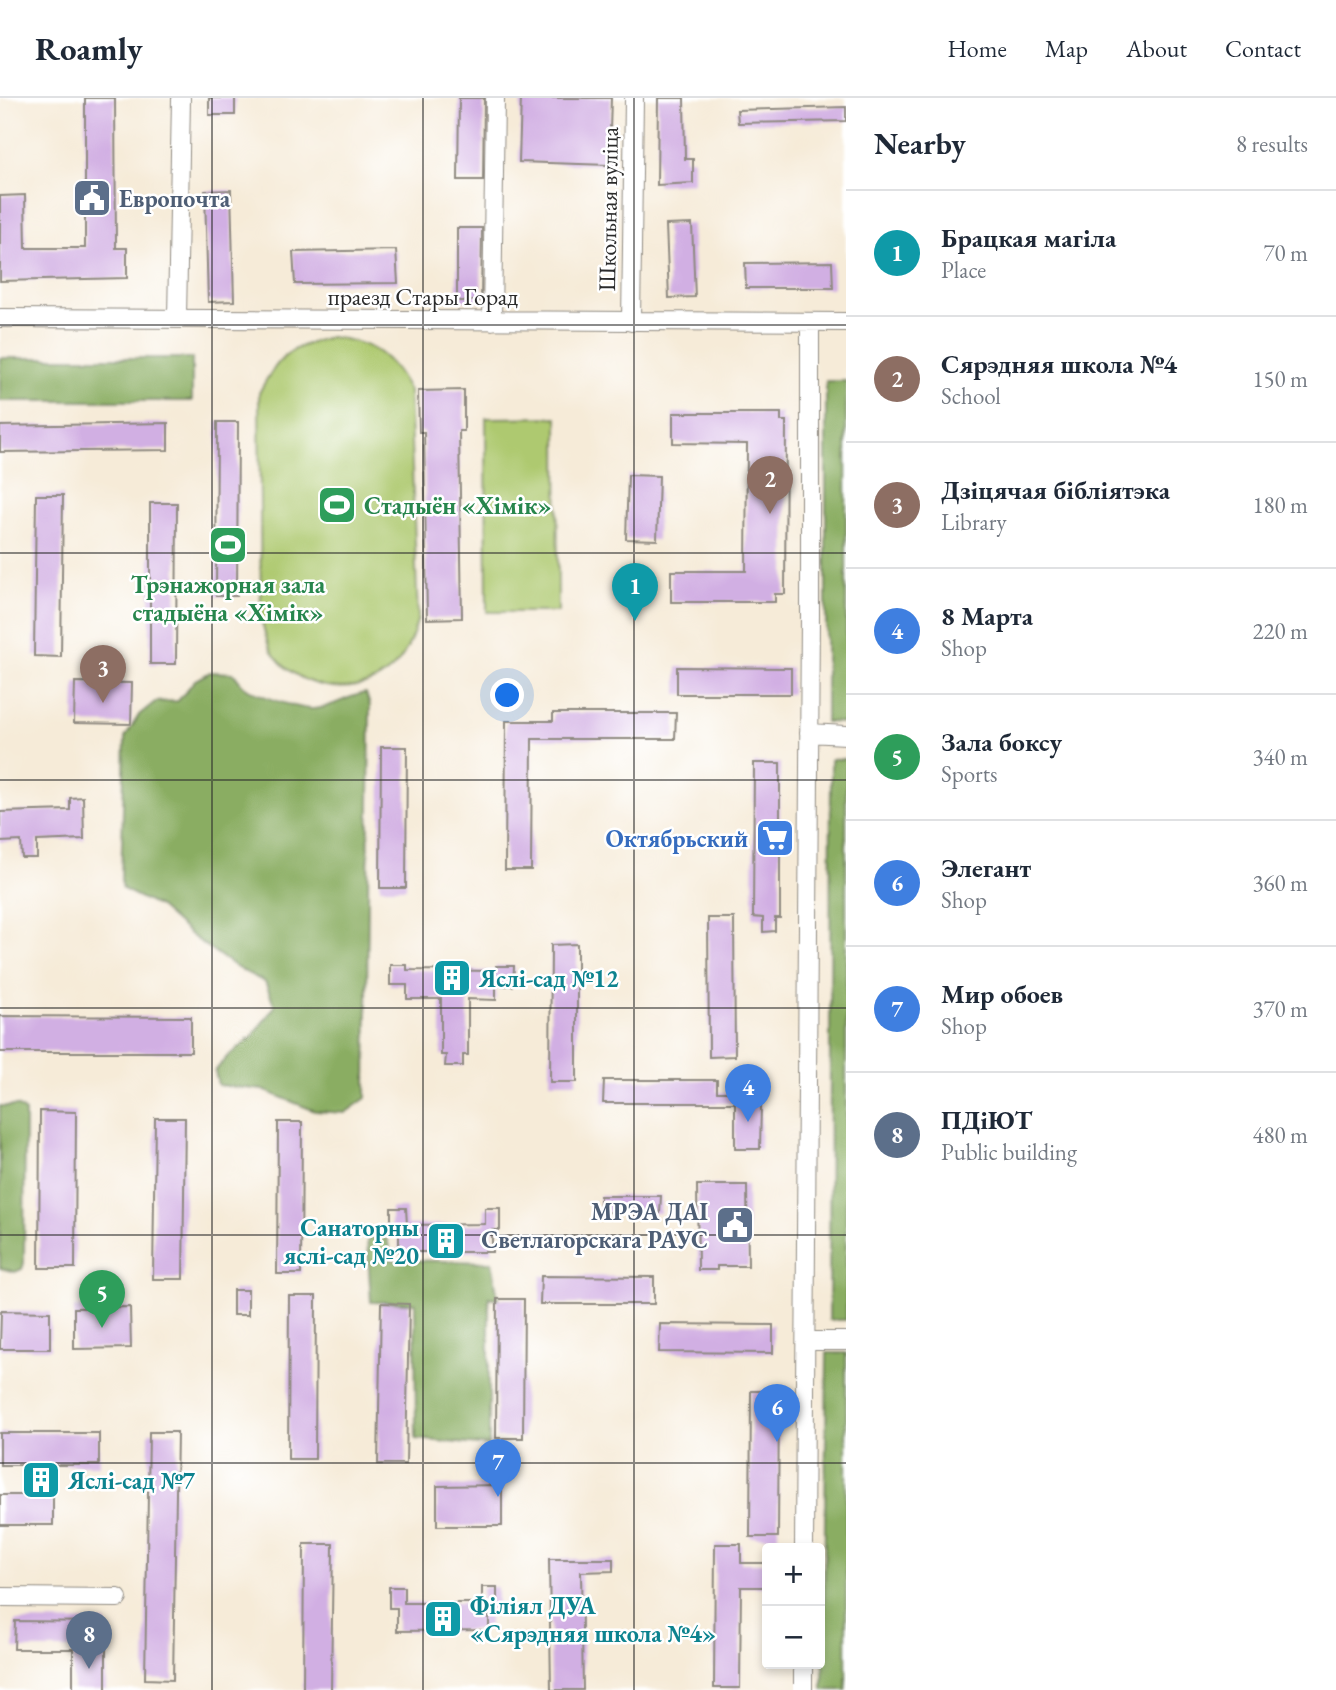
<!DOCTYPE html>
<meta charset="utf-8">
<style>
:root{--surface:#fff;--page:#f2f2f3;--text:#1f2937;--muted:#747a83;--line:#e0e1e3;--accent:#1f6fb2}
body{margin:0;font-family:"EB Garamond",serif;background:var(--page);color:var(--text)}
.controls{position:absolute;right:21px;bottom:21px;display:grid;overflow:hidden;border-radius:7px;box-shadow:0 4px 10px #0003}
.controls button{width:63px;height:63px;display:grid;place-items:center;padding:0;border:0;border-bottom:2px solid var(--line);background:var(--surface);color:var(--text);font:35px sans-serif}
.you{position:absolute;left:508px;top:598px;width:24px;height:24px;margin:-18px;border:5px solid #fff;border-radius:50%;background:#1a73e8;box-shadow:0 0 0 10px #1a73e833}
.badge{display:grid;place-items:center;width:46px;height:46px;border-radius:50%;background:var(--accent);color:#fff;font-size:23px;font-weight:700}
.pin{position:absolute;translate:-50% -58px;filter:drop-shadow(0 2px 4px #0008)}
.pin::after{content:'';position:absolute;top:37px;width:24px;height:21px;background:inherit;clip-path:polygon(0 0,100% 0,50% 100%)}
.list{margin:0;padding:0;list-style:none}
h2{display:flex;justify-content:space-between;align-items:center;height:91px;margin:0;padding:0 28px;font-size:30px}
h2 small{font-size:23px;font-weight:400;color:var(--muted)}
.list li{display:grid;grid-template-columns:46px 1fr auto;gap:21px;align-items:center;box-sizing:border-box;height:126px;padding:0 28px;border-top:2px solid var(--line)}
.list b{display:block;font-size:26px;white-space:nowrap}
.list p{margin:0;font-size:23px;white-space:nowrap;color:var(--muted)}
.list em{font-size:23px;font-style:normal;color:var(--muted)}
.map{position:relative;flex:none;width:846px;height:1592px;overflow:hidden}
header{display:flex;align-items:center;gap:42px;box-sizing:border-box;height:98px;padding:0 35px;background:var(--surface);border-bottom:2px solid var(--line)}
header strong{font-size:33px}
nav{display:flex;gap:38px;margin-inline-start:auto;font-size:24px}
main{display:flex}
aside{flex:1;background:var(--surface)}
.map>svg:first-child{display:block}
</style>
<header>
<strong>Roamly</strong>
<nav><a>Home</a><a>Map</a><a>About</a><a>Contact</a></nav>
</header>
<main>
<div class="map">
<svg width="846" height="1592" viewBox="0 0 846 1592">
<rect width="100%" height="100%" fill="#fff"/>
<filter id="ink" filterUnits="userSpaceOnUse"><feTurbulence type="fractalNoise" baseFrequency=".0143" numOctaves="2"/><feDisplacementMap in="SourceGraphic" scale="14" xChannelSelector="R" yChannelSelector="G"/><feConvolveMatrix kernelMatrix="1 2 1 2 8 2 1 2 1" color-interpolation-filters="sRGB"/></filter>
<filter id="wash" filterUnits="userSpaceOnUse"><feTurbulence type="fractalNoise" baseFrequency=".00686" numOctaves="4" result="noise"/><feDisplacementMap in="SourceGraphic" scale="28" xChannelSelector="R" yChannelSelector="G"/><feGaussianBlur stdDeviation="1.57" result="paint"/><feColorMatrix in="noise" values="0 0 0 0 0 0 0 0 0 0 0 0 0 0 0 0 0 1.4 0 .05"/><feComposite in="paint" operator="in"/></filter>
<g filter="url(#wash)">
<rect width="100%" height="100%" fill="#f6ebd8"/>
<!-- green -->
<path fill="#aec96f" stroke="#6c7a4d" stroke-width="2" d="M 330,239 C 372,244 390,256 409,293 L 418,520 C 412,541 405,561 387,575 C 351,602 294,590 271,552 C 266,543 264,531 261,521 L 259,295 C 279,257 289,250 330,239 Z
M 557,319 L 558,514 L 487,514 L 486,320 Z"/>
<!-- forest -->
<path fill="#8aad62" stroke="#5a6c46" stroke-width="2" d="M 0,260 L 192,260 L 192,303 L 0,303 Z
M 826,283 L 846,283 L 846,625 L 826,624 Z
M 210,574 L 233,575 C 237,579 240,585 244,588 C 255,597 299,611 313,611 C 333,610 348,597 366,595 L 370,608 L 366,1000 L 345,1015 L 315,1013 L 263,992 L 218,987 L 215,973 L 227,959 L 251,940 L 275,908 L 265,884 L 237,870 L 192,838 L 159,809 L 123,791 L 121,782 L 125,640 L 139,617 L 155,604 L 178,603 L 195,582 Z
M 831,661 L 846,661 L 846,1222 L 829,1222 Z
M 0,1008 L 17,1008 L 25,1014 L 24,1165 L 22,1171 L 15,1174 L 0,1170 Z
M 367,1140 L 387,1141 L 392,1162 L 492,1164 L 498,1201 L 489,1199 L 489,1348 L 416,1341 L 415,1205 L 371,1204 Z
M 827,1255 L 846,1255 L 846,1592 L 823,1592 Z"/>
<g id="blocks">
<!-- building -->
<path fill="#d1afe3" d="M 85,0 L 115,0 L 116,150 L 127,150 L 127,180 L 0,183 L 0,98 L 25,97 L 26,150 L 85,150 Z
M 209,0 L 235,0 L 235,17 L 209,17 Z
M 459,0 L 484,0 L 483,82 L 458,82 Z
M 521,0 L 611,0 L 609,67 L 519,64 Z
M 658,0 L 684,0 L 685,61 L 693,61 L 693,85 L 657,87 Z
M 846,9 L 846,23 L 738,25 L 737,12 Z
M 231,92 L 234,203 L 208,204 L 205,93 Z
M 692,126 L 695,199 L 669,200 L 666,127 Z
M 457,130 L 482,130 L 481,203 L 457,203 Z
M 396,152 L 398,185 L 295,186 L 293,154 Z
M 832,164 L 833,190 L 746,190 L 745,165 Z
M 464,292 L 464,333 L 459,333 L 462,520 L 427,521 L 424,334 L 419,334 L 418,293 Z
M 673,315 L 781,315 L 781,323 L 786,323 L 785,496 L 775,496 L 775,504 L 671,504 L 671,473 L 746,473 L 747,346 L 673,345 Z
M 217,324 L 238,324 L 237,498 L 216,498 Z
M 168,325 L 168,352 L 0,354 L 0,328 Z
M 628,377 L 659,378 L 657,442 L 626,441 Z
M 36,397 L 63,397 L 61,559 L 34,558 Z
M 150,405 L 177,405 L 176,566 L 150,566 Z
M 677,569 L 791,570 L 791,596 L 677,596 Z
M 75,584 L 132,585 L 131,626 L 74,625 Z
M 553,615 L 676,615 L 675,641 L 532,641 L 531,772 L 505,772 L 506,623 L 553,623 Z
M 381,649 L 407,649 L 406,790 L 380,790 Z
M 754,665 L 780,665 L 780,820 L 775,820 L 775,833 L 763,834 L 763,820 L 753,819 Z
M 83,699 L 84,741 L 37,743 L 37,760 L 22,760 L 21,743 L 0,744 L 0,714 L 70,712 L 70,700 Z
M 708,820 L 734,820 L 735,958 L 709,959 Z
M 577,846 L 577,984 L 550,984 L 551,847 Z
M 390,867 L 407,867 L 407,872 L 496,873 L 496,868 L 514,868 L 513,888 L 496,888 L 496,902 L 468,901 L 468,957 L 463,957 L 463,968 L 445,968 L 446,957 L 441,957 L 441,901 L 407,901 L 407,887 L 390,887 Z
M 0,918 L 191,919 L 191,954 L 0,954 Z
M 604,982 L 717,982 L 717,994 L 758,994 L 758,1007 L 761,1007 L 760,1051 L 735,1051 L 735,1005 L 603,1005 Z
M 40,1013 L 76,1014 L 75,1170 L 39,1170 Z
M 155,1020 L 185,1020 L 183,1181 L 153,1181 Z
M 278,1024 L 302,1024 L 301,1176 L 277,1176 Z
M 697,1087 L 747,1087 L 748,1168 L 717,1168 L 717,1172 L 698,1172 Z
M 600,1098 L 661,1098 L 660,1115 L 600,1114 Z
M 391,1110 L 406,1110 L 407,1127 L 485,1126 L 485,1110 L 500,1110 L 500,1132 L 492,1132 L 492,1154 L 399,1154 L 399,1132 L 391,1132 Z
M 541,1178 L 654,1179 L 654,1206 L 540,1206 Z
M 233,1192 L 248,1192 L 248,1217 L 233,1217 Z
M 289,1198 L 316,1198 L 315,1361 L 288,1361 Z
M 497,1201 L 524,1201 L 523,1340 L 496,1340 Z
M 381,1205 L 409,1206 L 406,1366 L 378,1366 Z
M 130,1209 L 131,1250 L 74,1251 L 74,1210 Z
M 1,1213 L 50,1214 L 50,1251 L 0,1251 Z
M 660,1226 L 773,1227 L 773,1255 L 659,1254 Z
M 751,1293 L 779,1293 L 778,1439 L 750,1439 Z
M 149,1334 L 177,1334 L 173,1582 L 145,1581 Z
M 0,1335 L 99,1335 L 99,1367 L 53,1367 L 53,1427 L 0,1427 L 0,1397 L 30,1397 L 30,1367 L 0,1367 Z
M 502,1387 L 502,1428 L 437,1428 L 437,1388 Z
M 304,1446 L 333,1446 L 331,1592 L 303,1592 Z
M 715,1446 L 741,1446 L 741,1465 L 767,1465 L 767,1489 L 741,1489 L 740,1590 L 714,1590 Z
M 549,1461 L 613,1461 L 613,1473 L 581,1474 L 583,1592 L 551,1592 Z
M 389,1489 L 404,1489 L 404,1505 L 482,1505 L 482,1489 L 497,1489 L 497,1510 L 489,1510 L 489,1532 L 397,1533 L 397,1510 L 389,1510 Z
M 15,1523 L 106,1524 L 106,1592 L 73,1592 L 73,1551 L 14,1551 Z"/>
</g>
</g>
<g filter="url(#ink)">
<use href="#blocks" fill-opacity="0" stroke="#908b82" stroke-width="2"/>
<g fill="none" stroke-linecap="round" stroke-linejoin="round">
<defs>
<path id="street" d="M 0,220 L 846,224
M 177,221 L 181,0
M 492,223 L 495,0
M 631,224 L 634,0
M 809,635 L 846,637
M 806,1243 L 846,1243
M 804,1450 L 810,517 L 810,224
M 0,1499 L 118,1500
M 803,1592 L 803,1566"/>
</defs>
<!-- street casing -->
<use href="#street" stroke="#908b82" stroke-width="20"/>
<!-- street -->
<use href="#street" stroke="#fff" stroke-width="18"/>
</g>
</g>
<!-- grid -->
<path fill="none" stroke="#2b2b2b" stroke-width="2" stroke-opacity="0.55" d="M 212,0 L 212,1592M 423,0 L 423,1592M 634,0 L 634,1592M 0,227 L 846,227M 0,455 L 846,455M 0,682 L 846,682M 0,910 L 846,910M 0,1137 L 846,1137M 0,1365 L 846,1365"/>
<!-- icons -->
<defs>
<symbol id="civic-square" viewBox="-11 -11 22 22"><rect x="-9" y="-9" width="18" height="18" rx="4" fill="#5c6f8a" stroke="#fff"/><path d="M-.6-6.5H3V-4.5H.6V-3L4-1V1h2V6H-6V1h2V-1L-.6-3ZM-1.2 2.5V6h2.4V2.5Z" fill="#fff"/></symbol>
<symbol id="stadium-square" viewBox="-11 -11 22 22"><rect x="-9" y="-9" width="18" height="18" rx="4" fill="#2e9e5b" stroke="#fff"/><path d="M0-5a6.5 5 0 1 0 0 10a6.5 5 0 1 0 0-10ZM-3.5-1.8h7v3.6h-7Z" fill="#fff"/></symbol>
<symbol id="supermarket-square" viewBox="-11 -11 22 22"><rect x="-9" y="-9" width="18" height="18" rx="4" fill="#3f7fe0" stroke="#fff"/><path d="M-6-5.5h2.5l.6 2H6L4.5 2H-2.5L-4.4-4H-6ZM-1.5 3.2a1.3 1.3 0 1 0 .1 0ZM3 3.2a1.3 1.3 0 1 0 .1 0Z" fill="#fff"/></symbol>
<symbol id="building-square" viewBox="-11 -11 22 22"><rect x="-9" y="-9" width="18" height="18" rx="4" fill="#0f9aa8" stroke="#fff"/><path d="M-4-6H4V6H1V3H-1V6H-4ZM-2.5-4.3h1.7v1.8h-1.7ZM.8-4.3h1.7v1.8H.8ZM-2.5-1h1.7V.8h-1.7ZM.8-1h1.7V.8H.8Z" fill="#fff"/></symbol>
</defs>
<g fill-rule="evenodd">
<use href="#civic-square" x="70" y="78" width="44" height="44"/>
<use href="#stadium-square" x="315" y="385" width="44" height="44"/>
<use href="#stadium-square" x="206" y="425" width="44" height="44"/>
<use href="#supermarket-square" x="753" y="718" width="44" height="44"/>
<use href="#building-square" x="430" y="858" width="44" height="44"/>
<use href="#civic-square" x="713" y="1105" width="44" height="44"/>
<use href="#building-square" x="424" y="1121" width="44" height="44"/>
<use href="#building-square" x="19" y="1360" width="44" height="44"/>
<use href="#building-square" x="421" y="1499" width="44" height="44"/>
</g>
<g text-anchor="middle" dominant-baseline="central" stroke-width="5" stroke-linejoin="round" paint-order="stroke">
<!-- service labels -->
<g font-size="24" font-weight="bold" fill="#4e5e75" stroke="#fff" text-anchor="start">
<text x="119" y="100">Европочта</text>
<text x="708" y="1113" text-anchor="end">МРЭА ДАІ<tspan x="708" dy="28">Светлагорскага РАУС</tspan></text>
</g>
<!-- street labels -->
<g font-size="24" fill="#2b2b2b" stroke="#fff">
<text transform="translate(608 111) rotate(-89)">Школьная вуліца</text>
<text x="423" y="198">праезд Стары Горад</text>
</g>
<!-- leisure labels -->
<g font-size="24" font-weight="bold" fill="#27864d" stroke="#fff" text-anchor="start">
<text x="364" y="407">Стадыён «Хімік»</text>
<text x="228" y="486" text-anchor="middle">Трэнажорная зала<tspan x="228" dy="28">стадыёна «Хімік»</tspan></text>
</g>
<!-- shop labels -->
<g font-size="24" font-weight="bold" fill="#366cbe" stroke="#fff" text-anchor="end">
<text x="748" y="740">Октябрьский</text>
</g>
<!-- culture labels -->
<g font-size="24" font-weight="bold" fill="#0d838f" stroke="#fff" text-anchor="start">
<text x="479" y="880">Яслі-сад №12</text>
<text x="419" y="1129" text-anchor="end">Санаторны<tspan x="419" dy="28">яслі-сад №20</tspan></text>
<text x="68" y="1382">Яслі-сад №7</text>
<text x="470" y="1507">Філіял ДУА<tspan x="470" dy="28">«Сярэдняя школа №4»</tspan></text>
</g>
</g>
</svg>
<div class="controls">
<button>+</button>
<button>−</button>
</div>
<div class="you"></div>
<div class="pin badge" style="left:635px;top:523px;background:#0f9aa8">1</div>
<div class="pin badge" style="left:770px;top:416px;background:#8d6e63">2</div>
<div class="pin badge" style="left:103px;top:605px;background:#8d6e63">3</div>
<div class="pin badge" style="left:748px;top:1024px;background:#3f7fe0">4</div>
<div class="pin badge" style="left:102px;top:1230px;background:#2e9e5b">5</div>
<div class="pin badge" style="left:777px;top:1344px;background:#3f7fe0">6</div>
<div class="pin badge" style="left:498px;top:1399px;background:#3f7fe0">7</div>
<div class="pin badge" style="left:89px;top:1571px;background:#5c6f8a">8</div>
</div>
<aside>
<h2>Nearby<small>8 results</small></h2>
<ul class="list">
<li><span class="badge" style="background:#0f9aa8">1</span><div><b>Брацкая магіла</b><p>Place</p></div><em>70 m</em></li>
<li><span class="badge" style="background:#8d6e63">2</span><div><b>Сярэдняя школа №4</b><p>School</p></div><em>150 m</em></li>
<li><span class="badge" style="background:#8d6e63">3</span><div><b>Дзіцячая бібліятэка</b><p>Library</p></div><em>180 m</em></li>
<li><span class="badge" style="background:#3f7fe0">4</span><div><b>8 Марта</b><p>Shop</p></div><em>220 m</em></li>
<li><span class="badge" style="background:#2e9e5b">5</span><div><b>Зала боксу</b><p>Sports</p></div><em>340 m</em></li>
<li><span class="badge" style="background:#3f7fe0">6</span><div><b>Элегант</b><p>Shop</p></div><em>360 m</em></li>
<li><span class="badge" style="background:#3f7fe0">7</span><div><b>Мир обоев</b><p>Shop</p></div><em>370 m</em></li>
<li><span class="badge" style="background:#5c6f8a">8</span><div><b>ПДіЮТ</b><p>Public building</p></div><em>480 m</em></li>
</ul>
</aside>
</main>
